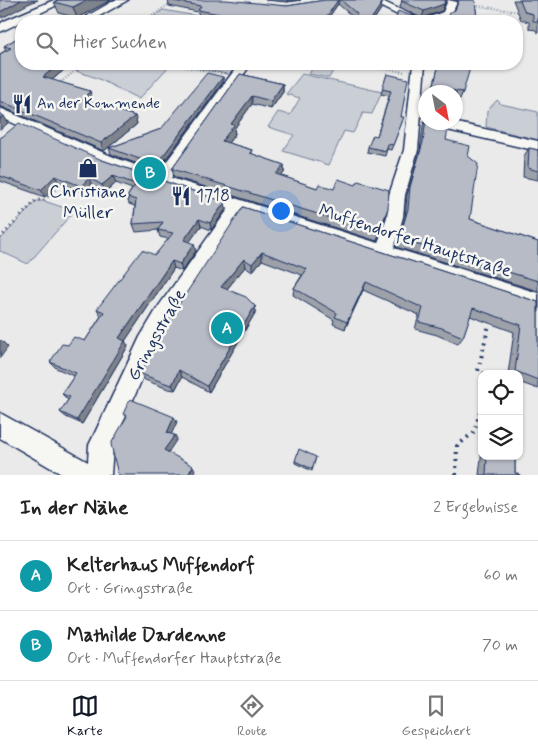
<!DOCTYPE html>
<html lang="de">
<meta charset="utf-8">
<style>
:root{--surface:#fff;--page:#f2f2f2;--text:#222;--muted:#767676;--line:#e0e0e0;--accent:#111827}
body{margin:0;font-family:Mynerve,sans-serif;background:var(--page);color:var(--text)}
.controls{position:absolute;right:15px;bottom:15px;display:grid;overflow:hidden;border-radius:10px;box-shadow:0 1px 4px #0004}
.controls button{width:45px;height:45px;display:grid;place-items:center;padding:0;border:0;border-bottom:1px solid var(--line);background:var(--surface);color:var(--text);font:25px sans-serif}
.compass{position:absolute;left:418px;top:85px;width:45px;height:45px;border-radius:50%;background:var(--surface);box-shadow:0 1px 4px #0004;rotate:148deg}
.you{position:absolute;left:280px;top:210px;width:18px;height:18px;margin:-12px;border:4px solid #fff;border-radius:50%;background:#1a73e8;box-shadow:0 0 0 8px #1a73e833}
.badge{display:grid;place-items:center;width:32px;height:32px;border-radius:50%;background:var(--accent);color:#fff;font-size:16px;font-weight:700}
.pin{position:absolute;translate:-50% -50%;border:2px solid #fff;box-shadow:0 1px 5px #0006}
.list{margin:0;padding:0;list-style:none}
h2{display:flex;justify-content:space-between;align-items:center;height:65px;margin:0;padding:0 20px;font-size:21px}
h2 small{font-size:16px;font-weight:400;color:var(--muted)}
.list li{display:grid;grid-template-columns:32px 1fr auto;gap:15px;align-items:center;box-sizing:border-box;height:70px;padding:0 20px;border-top:1px solid var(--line)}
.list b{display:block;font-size:19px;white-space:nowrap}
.list p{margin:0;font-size:16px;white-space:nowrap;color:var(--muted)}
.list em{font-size:16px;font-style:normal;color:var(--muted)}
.icon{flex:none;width:28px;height:28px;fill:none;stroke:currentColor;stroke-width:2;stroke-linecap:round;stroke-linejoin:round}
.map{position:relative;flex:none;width:538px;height:475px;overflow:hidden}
.search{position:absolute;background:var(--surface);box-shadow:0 1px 4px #0004;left:15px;right:15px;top:15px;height:55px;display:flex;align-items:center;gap:12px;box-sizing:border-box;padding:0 18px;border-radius:20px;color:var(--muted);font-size:19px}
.sheet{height:205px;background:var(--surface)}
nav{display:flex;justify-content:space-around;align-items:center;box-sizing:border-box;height:70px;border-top:1px solid var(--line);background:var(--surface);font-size:14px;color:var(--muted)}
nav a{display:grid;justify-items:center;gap:2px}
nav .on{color:var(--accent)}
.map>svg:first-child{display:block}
</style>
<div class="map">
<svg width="538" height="475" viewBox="0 0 538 475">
<rect width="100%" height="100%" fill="#e9eae9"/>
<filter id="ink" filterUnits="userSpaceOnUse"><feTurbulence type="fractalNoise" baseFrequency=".02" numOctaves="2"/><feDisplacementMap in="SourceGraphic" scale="10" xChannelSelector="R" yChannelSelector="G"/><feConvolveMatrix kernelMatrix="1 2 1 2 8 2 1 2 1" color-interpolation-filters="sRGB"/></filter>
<g filter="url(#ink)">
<!-- green -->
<path fill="#caced5" stroke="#727e9a" d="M 163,10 L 203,17 L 199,21 L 147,21 Z
M 87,64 L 165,64 L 170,65 L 139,99 L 97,78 L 76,71 Z
M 176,64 L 239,64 L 232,75 Z
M 315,64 L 337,64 L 329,78 L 309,74 Z
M 302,74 L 382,92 L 372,114 L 363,113 L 353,133 L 344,131 L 329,165 L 283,151 L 294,135 L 268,127 L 278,112 L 290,115 L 300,98 L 286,94 Z
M 497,100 L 501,104 L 538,112 L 538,140 L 486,127 L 487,111 Z
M 36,201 L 44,201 L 74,211 L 28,264 L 0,251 L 0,240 Z"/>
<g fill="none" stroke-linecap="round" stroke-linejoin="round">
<defs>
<path id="minor" d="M 54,0 L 68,0 L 0,32 L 0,24 L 4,21 Z
M 115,0 L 128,0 L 96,18 L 92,19 L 87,16 Z
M 367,0 L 380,0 L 422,20 L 443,12 L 448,0 L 457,2 L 451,16 L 437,21 L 410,21 Z
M 239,64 L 251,64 L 171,178 L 378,243 L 387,217 L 389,195 L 404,150 L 413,64 L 425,64 L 418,150 L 405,195 L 403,217 L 394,248 L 538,293 L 538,311 L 243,213 L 172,319 L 154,351 L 113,446 L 111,475 L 63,475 L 0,438 L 0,413 L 88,462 L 89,445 L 93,437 L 140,337 L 158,307 L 229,208 L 106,166 L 0,117 L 0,108 L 116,158 L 158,173 Z
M 426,120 L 426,122 L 453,122 L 538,141 L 538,151 L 426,125 L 424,122 Z"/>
</defs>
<!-- minor casing -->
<use href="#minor" stroke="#1b2f5e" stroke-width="3"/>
<!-- path-far3 -->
<path stroke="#1b2f5e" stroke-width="2" stroke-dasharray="0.5 2.5" stroke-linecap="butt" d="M 472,5 L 520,12
M 145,21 L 175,0
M 170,64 L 223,74
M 350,64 L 405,72
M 381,64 L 386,69
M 61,82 L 84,64"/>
<!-- path-far2 -->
<path stroke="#1b2f5e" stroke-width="2.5" stroke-dasharray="1 3" stroke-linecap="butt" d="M 59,84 L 62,81
M 59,185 L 63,181"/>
<!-- path-far1 -->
<path stroke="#1b2f5e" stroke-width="3" stroke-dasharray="1 4" stroke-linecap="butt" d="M 0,238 L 36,200 L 44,200 L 60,184"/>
<!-- path -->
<path stroke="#1b2f5e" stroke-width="4" stroke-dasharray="2 5" stroke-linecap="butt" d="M 484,374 L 478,371 L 490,320
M 456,475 L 457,446 L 474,432 L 482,406"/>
<!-- minor -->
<use href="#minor" fill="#f6f6f2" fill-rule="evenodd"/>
</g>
<!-- wall -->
<path fill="#9da1aa" stroke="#1b2f5e" d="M 58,0 L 111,0 L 77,18 L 59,13 L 54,2 Z
M 168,0 L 287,6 L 325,0 L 377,0 L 382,3 L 381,9 L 373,21 L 352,21 L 354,18 L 338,4 L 326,21 L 225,21 L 199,16 L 198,12 L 169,6 Z
M 265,0 L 301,0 L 287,2 Z
M 402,0 L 442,11 L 422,18 L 420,17 L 411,16 L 419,17 L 400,7 Z
M 454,0 L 475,0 L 477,19 L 476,21 L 446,21 L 455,10 L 458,1 Z
M 513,0 L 538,0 L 538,33 L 536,30 L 529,29 L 529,22 L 521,20 Z
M 19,37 L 21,64 L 71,64 L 52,80 L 90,91 L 92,99 L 89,102 L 135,116 L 137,124 L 104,151 L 0,106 L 0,54 L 6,50 L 4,46 Z
M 254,64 L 265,64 L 264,66 Z
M 439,64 L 461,64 L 463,92 L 460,99 L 456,99 L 456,92 L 432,92 Z
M 240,74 L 283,84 L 283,92 L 271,109 L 252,104 L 234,129 L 235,134 L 228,143 L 252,150 L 252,154 L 284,165 L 284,173 L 281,176 L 317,188 L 388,208 L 377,241 L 174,177 L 172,169 Z
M 387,74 L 401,117 L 402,122 L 391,150 L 387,149 L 385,156 L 367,152 L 368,147 L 377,136 L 389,96 L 381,94 Z
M 223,77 L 223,82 L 157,171 L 111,154 L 109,148 L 161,129 Z
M 426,118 L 446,140 L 468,156 L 470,219 L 538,242 L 538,291 L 396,247 L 405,218 L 407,195 L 420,151 L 423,126 Z
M 0,137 L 102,160 L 225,202 L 226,209 L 211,230 L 201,226 L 189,242 L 196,251 L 182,271 L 174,268 L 125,341 L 128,346 L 82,424 L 66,417 L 60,412 L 68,400 L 62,394 L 74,376 L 56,368 L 50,362 L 68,345 L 85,341 L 101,316 L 97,309 L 155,255 L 169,239 L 160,237 L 158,230 L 136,232 L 133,224 L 135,206 L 129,204 L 127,197 L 132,189 L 116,183 L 106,192 L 92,186 L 85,193 L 59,183 L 45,197 L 0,181 Z
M 529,148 L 538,150 L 538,180 L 523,177 L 524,156 Z
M 243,207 L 538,302 L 538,389 L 519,382 L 519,374 L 508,374 L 514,332 L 470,316 L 463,337 L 458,344 L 437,335 L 415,329 L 419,315 L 363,290 L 345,329 L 333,324 L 334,320 L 293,295 L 294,288 L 302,275 L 262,260 L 252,272 L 245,267 L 227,289 L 255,306 L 255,313 L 209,392 L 182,377 L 175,390 L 168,389 L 145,380 L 141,374 Z
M 482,449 L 482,456 L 515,456 L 515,473 L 521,475 L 479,475 Z
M 316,457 L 312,471 L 295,463 L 295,461 Z"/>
<!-- shaded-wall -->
<path fill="#7f838b" stroke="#1b2f5e" d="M 21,0 L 38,0 L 28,4 L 2,18 L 0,14 L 0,12 Z
M 87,0 L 111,0 L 77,18 L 73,7 Z
M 287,0 L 301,0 L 287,2 Z
M 338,0 L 339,0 L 338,4 L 326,21 L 321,21 Z
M 445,0 L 446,0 L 442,11 L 422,18 L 424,11 Z
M 382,3 L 381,9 L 373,21 L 370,21 Z
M 59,64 L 71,64 L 47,84 L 43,77 Z
M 223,77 L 223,82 L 157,171 L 156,165 Z
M 283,84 L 283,92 L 271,109 L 271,101 Z
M 90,91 L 92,99 L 85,108 L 82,100 Z
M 252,96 L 252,104 L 234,129 L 235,134 L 223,150 L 222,141 L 231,124 Z
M 4,116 L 8,123 L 0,130 L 0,119 Z
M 135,116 L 137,124 L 104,151 L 101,143 Z
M 284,165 L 284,173 L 276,183 L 276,174 Z
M 55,176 L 59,183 L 45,197 L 41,190 Z
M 113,176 L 116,183 L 106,192 L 102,185 Z
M 89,178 L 92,186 L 85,193 L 81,186 Z
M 225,202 L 226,209 L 211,230 L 210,223 Z
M 199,219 L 201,226 L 186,247 L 184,240 Z
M 194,244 L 196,251 L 182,271 L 180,264 Z
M 262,252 L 262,260 L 252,272 L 252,264 Z
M 244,259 L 245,267 L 222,295 L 221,287 Z
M 172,261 L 174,268 L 125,341 L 128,346 L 82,424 L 77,420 L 119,338 Z
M 366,282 L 363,290 L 345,329 L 347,322 Z
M 255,306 L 255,313 L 209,392 L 207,386 Z
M 1,340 L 8,347 L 0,358 L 0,342 Z
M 179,370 L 182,377 L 175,390 L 172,385 Z
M 174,417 L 177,422 L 170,437 L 167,433 Z
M 175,435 L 177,439 L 167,454 L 164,450 Z
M 193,466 L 195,470 L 192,475 L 188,475 Z"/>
<!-- building -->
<path fill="#b6bbc6" stroke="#1b2f5e" d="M 0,0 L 21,0 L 0,12 Z
M 58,0 L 87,0 L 73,7 L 54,2 Z
M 168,0 L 226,0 L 287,6 L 325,0 L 338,0 L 327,16 L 321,21 L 231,21 L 235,17 L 198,10 L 201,6 Z
M 341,0 L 377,0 L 382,3 L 370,21 L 352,21 L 357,14 Z
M 402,0 L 445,0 L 444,4 L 424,11 L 401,1 Z
M 459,0 L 475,0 L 477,19 L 470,18 L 470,21 L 446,21 L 449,13 L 455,10 Z
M 520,0 L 538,0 L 538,21 L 533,21 L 533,14 L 525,12 Z
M 398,11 L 411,16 L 420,17 L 419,21 L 395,21 Z
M 19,37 L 21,38 L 21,64 L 59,64 L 43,77 L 90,91 L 82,100 L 135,116 L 101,143 L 0,101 L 0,54 L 11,48 L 4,46 Z
M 439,64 L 461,64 L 461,67 L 470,68 L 463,92 L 433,88 Z
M 207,73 L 223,77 L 156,165 L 109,148 L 161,129 Z
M 240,74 L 283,84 L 271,101 L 252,96 L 231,124 L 234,125 L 222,141 L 252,150 L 250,153 L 284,165 L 276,174 L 317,188 L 319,184 L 334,189 L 338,179 L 356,185 L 358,181 L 389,190 L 388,208 L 379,233 L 172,169 Z
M 387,74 L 408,79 L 401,117 L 404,117 L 393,145 L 388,144 L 386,151 L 368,147 L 373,135 L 377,136 L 391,91 L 382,89 Z
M 0,113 L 4,116 L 0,119 Z
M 426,119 L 426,122 L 449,123 L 446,140 L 470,146 L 468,156 L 478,164 L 470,219 L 538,242 L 538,281 L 399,239 L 408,209 L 410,187 L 423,142 Z
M 19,123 L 102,160 L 225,202 L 210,223 L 199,219 L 184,240 L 194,244 L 180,264 L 172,261 L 119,338 L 125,341 L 77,420 L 60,412 L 70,397 L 62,394 L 76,373 L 50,362 L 62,344 L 68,345 L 74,337 L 85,341 L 104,312 L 97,309 L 142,250 L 155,255 L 173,233 L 158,230 L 163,222 L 133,224 L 136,200 L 127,197 L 136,184 L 113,176 L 102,185 L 89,178 L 81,186 L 55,176 L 41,190 L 0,176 L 0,137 L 2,137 Z
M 529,148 L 538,150 L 538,171 L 528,168 Z
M 243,207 L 538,302 L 538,380 L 515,371 L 521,325 L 473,308 L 463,337 L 442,328 L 419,322 L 423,308 L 366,282 L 347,322 L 335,317 L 337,313 L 294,288 L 307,269 L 262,252 L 252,264 L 244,259 L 221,287 L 246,297 L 255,306 L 207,386 L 179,370 L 172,385 L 165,383 L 141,374 L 154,342 Z
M 130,399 L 174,417 L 167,433 L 175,435 L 164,450 L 193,466 L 188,475 L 118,475 L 111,444 L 127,416 L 123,414 Z
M 299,449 L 316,457 L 312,469 L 295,461 Z
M 487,456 L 515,456 L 515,473 L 521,475 L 486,475 Z"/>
</g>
<!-- icons -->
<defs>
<symbol id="restaurant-bare" viewBox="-9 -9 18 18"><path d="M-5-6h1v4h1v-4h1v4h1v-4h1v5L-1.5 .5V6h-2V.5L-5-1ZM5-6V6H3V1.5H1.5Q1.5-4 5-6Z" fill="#1b2f5e" stroke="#f6f6f2" stroke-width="2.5" paint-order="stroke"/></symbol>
<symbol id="shop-bare" viewBox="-9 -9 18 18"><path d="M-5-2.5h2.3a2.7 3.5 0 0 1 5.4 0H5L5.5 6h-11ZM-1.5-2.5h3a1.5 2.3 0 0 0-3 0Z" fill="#1b2f5e" stroke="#f6f6f2" stroke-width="2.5" paint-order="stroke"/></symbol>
</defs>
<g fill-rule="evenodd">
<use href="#restaurant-bare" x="8" y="90" width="28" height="28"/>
<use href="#shop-bare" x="74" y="154" width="28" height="28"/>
<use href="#restaurant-bare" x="167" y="182" width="28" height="28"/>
</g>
<g text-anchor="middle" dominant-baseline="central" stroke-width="5" stroke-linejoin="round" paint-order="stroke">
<!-- far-poi labels -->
<g font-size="15" fill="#1b2f5e" stroke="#f6f6f2" text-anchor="start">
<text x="37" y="104">An der Kommende</text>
</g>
<!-- poi labels -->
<g font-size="18" fill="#1b2f5e" stroke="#f6f6f2">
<text x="88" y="192">Christiane<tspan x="88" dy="21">Müller</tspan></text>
<text x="196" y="196" text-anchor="start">1718</text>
</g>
<!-- street labels -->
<g font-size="18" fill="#1b2f5e" stroke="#f6f6f2">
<text transform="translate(415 241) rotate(18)">Muffendorfer Hauptstraße</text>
<text transform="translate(157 335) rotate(-61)">Gringsstraße</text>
</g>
</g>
</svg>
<div class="controls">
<button><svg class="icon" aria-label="locate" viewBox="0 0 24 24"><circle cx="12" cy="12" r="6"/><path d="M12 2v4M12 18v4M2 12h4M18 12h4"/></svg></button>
<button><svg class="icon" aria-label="layers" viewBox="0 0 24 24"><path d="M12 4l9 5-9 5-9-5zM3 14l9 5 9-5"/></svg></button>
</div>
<svg class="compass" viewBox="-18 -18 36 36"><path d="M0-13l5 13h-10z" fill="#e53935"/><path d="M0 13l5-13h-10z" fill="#767676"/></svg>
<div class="you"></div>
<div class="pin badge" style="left:227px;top:328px;background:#0f9aa8">A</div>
<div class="pin badge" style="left:150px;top:173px;background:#0f9aa8">B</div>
<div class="search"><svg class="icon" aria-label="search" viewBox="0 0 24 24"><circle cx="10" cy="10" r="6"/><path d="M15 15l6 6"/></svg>Hier suchen</div>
</div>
<section class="sheet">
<h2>In der Nähe<small>2 Ergebnisse</small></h2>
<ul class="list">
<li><span class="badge" style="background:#0f9aa8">A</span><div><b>Kelterhaus Muffendorf</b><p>Ort · Gringsstraße</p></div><em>60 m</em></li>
<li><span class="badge" style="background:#0f9aa8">B</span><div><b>Mathilde Dardenne</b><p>Ort · Muffendorfer Hauptstraße</p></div><em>70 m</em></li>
</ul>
</section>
<nav>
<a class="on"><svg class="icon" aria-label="map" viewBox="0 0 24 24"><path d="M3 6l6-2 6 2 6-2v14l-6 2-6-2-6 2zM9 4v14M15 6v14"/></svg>Karte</a>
<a><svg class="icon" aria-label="directions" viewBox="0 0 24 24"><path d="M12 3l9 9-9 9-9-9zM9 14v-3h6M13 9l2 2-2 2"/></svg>Route</a>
<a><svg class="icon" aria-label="saved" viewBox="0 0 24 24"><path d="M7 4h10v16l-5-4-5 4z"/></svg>Gespeichert</a>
</nav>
